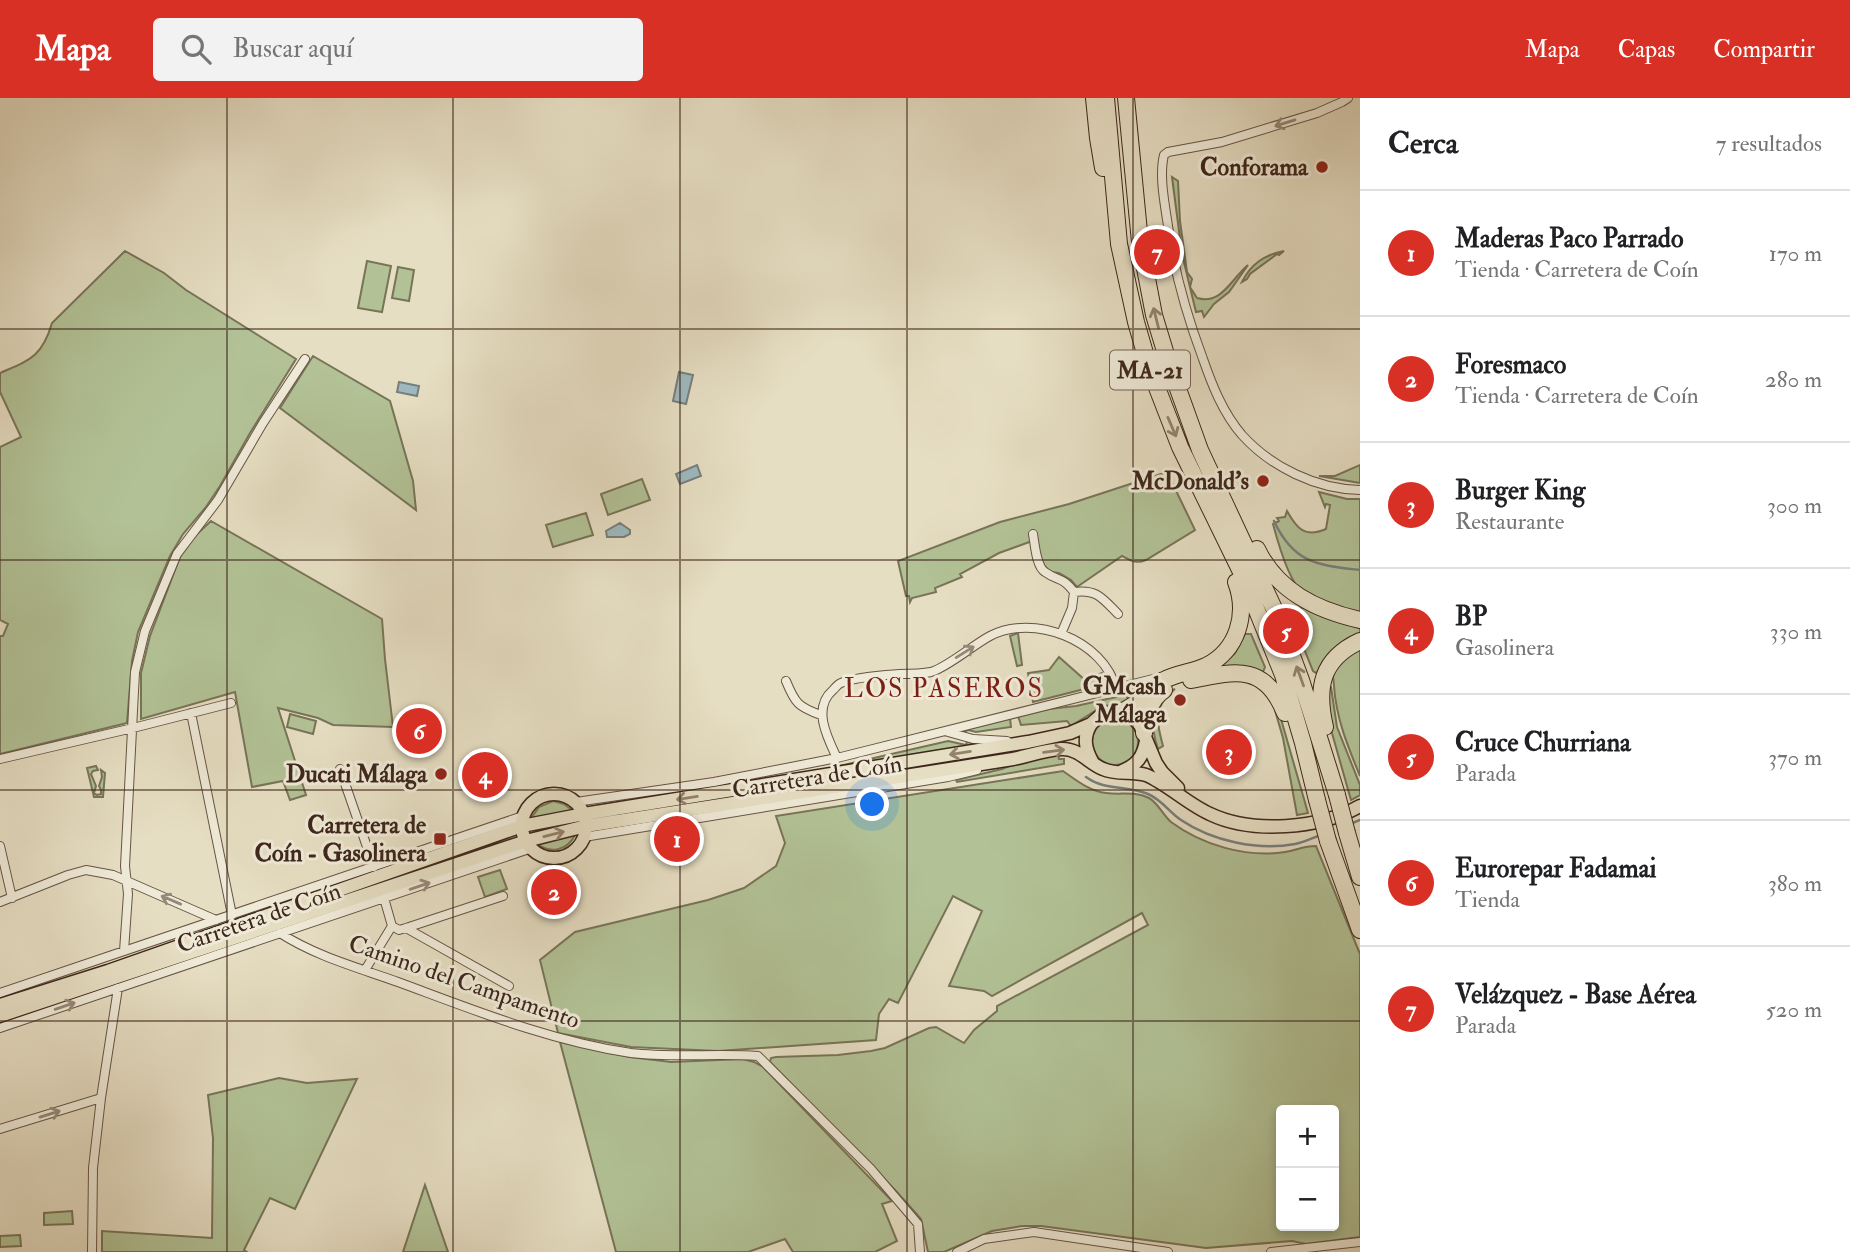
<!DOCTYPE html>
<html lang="es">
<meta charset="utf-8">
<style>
:root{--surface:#fff;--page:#f2f2f2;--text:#202124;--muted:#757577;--line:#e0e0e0;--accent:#d93025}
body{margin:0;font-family:"IM FELL Double Pica",serif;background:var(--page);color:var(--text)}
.controls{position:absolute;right:21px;bottom:21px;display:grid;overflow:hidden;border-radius:7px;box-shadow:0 4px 10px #0003}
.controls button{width:63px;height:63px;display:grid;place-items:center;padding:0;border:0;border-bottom:2px solid var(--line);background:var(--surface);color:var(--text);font:35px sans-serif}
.you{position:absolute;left:873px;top:707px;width:24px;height:24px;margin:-18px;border:5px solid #fff;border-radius:50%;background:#1a73e8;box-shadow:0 0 0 10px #1a73e833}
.badge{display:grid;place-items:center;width:46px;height:46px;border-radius:50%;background:var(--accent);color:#fff;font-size:23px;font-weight:700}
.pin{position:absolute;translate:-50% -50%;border:4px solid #fff;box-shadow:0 2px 7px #0006}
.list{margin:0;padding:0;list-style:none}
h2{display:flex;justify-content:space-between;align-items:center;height:91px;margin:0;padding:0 28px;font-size:30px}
h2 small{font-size:23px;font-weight:400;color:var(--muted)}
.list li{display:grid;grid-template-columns:46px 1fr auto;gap:21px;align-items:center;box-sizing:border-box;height:126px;padding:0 28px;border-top:2px solid var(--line)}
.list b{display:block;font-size:26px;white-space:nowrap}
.list p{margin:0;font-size:23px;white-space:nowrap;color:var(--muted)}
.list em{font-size:23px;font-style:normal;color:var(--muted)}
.icon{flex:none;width:38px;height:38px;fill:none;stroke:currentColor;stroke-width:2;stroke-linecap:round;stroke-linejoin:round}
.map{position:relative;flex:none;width:1360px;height:1154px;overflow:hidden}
header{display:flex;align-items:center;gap:42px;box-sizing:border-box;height:98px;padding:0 35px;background:var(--accent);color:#fff}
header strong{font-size:33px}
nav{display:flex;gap:38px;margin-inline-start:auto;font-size:24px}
.search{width:490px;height:63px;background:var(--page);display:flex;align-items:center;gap:18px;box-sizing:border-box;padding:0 24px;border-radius:7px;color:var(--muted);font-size:26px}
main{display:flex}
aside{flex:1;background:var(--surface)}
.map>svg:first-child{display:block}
</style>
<header>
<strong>Mapa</strong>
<div class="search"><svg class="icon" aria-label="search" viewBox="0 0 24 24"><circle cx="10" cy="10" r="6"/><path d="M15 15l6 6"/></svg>Buscar aquí</div>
<nav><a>Mapa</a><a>Capas</a><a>Compartir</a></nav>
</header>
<main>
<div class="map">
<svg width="1360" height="1154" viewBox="0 0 1360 1154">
<rect width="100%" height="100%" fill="#e6dec3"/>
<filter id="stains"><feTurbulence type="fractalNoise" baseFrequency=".00286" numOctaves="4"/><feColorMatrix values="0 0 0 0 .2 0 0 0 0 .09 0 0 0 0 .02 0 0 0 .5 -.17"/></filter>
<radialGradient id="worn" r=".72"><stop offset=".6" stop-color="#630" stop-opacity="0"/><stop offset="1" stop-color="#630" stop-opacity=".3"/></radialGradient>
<!-- green -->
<path fill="#b2c296" stroke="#787458" stroke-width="2" fill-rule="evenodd" d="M 1172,79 L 1178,83 L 1180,123 L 1187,174 L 1192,181 L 1190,189 L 1197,200 C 1222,207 1231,181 1248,167 L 1229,194 L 1214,206 L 1204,219 L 1202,213 L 1196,214 L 1182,156 Z
M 125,153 L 164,175 L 186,192 L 296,261 L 250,335 L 220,388 L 206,409 L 183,436 L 170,458 L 138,534 L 132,563 L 127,625 L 0,656 L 0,538 L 3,538 L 8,526 L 0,522 L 0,349 L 21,339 L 0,294 L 0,275 C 30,262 42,259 52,225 Z
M 1284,153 L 1279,157 L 1277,156 L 1250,176 L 1247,181 L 1242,184 C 1251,166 1264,157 1284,153 Z
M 367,163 L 391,168 L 382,214 L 358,210 Z
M 398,169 L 414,172 L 409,203 L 392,200 Z
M 313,258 L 390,303 L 413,383 L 416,412 L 280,310 Z
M 1360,367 L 1360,385 L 1319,378 L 1335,378 Z
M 1167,374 L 1195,432 L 1146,462 C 1136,466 1132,463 1122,458 L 1077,489 L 1071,482 L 1059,475 L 1051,474 L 1045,469 L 1032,443 L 999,455 L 960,476 L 962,479 L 935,490 L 936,494 L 912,500 L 910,504 L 909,498 L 906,498 L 898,463 L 1000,424 L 1069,406 Z
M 642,381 L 650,402 L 608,417 L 601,396 Z
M 1319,394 L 1347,401 L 1360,401 L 1360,515 C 1346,512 1312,501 1302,493 C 1289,484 1277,441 1273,426 L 1279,423 L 1277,420 L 1285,419 L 1287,413 C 1297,431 1305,440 1326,431 L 1330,407 L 1326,406 L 1325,409 Z
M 586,415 L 593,437 L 553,449 L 546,427 Z
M 211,423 L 382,521 L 385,561 L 393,629 L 333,627 L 318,620 L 278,610 L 306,697 L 290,702 L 283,683 L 252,689 L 235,594 L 141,621 L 141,575 L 150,538 L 180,459 L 195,438 Z
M 1303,509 L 1360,528 L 1360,536 C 1346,542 1335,548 1326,561 C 1323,566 1321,571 1316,575 L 1313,573 L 1293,523 C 1294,515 1296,512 1303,509 Z
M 1018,535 L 1022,567 L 1017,568 L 1010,538 Z
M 1245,536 L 1251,536 L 1265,569 L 1263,574 L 1219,569 L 1235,555 Z
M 1360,551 L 1360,678 C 1348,649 1336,620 1334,588 C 1334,585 1333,581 1333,577 C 1335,565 1350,557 1360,551 Z
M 1059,559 L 1085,582 L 1102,575 L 1108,585 L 1033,604 L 1028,575 L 1049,572 Z
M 1325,586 L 1331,589 L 1337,629 L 1360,687 L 1360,697 L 1351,702 L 1328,621 Z
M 1175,591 C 1153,608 1156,623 1163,648 L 1158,651 C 1150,628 1149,601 1175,591 Z
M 1125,597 L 1130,602 L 1122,606 L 1103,608 L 1071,628 L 1067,623 L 1021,627 L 1018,618 L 1049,611 L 1076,608 Z
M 1277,607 L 1308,715 L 1297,717 L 1283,640 L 1274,609 Z
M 290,616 L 316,623 L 313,636 L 287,629 Z
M 1010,620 L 1011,629 L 976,634 L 968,632 L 963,635 L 956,632 Z
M1092 644a23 23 0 1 1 46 0a23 23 0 1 1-46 0Z
M 948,643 L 966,647 L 967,644 L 972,645 L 971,647 L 826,671 Z
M 1063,643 L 1062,647 L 601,719 L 600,718 Z
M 1058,657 L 1059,661 L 1064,661 L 1064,666 L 957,684 L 956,682 L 1002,671 L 1020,664 Z
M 96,668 L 98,672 L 93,673 L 91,676 L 96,688 L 94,695 L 97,697 L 101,696 L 101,692 L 99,688 L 102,679 L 101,672 L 105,675 L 103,699 L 94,699 L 87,670 Z
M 1063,673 C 1076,682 1089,693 1106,695 C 1120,697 1136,693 1149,700 C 1158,705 1163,717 1171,724 C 1202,747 1246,760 1285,754 C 1297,752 1303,748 1316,748 L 1360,856 L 1360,1139 L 1306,1146 L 1292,1143 L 1206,1150 L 1041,1128 L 1022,1128 L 992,1133 L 944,1154 L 928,1154 L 921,1121 L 896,1093 L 770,964 L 771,960 L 776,959 L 838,957 L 871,953 L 885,950 L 929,930 L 936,929 L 964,945 L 974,932 L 997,913 L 997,908 L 1148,827 L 1142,815 L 992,898 L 984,893 L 949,888 L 982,813 L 953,798 L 898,905 L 889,901 L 879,916 L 876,942 L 718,953 L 631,949 L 558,935 L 540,862 L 575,834 L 708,802 L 744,790 L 776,768 L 785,745 L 776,718 ZM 1281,1012 L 1334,1012 L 1334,1128 L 1281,1128 Z
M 553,703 L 564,706 L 572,712 L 530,722 L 539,709 Z
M 576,735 C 568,753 550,757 535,744 Z
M 500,772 L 507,791 L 485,799 L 478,779 Z
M 560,944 L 630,959 L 671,964 L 743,961 L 754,964 L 763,969 L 892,1103 L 882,1106 L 897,1143 L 875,1154 L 793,1154 L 785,1141 L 748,1154 L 616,1154 Z
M 279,980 L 307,985 L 357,981 L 295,1111 L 270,1100 L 244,1152 L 247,1154 L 102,1154 L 102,1133 L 212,1140 L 213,1040 L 208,997 Z
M 425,1087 L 448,1154 L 403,1154 Z
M 72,1113 L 73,1126 L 44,1127 L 44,1115 Z
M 20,1137 L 21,1148 L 0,1149 L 0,1138 Z"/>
<!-- water -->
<path fill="#9db9bf" stroke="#777e7d" stroke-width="2" d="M 679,274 L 693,277 L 686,306 L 673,303 Z
M 399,284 L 419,288 L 417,298 L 397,294 Z
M 697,367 L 701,378 L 680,386 L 676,376 Z
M 620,425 L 630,432 L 630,436 L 624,439 L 607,439 L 606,433 Z"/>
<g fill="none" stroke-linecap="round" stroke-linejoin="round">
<!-- stream -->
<path stroke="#777e7d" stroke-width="2.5" d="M 1274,423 C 1294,466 1318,467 1360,472
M 1086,679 C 1105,693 1127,687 1148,696 C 1162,702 1169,714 1181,722 C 1212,743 1258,753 1295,746 C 1304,744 1312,740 1321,737
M 1350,726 L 1360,722"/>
<defs>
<path id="street" d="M 1348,0 L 1342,4 L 1317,15 L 1222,44 L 1168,54 L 1164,57 C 1158,81 1167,116 1170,142 C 1177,183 1188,221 1203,261 C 1212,287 1223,315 1242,337 C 1271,369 1316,391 1360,392
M 1033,436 C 1035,447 1036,468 1045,474 C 1059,484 1062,478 1074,494 C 1097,491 1102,500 1118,516
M 1061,536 L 1072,510 L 1074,494
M 786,583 C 795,605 798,609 821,617
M 191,615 L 232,817
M 948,634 L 973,641 L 1007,643
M 837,660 C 827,639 812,610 833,592 C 836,589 838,586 841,585 C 853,579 885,577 899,576 C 909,576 921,576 931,574 C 948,569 973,547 990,538 C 1033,515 1104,542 1116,591
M 0,661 L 133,630 L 231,605
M 340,671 L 374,769
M 576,704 L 714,684 L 837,660 L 1161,579
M 584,739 L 948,679 L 977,672
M 0,748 L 12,800
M 0,804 L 68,777 L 86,772 L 113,777 L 216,822
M 392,828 L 399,832 L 406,830 L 503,798
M 406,830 L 509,888
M 280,835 C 315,858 359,870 398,884 C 474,912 550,943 631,955 C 674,960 716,955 758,958 L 871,1071 L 918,1126 L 920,1154
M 124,853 L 128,796 L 125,768 L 135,574 L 145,533 L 177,456 L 218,402 L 263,325 L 305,261
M 365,872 L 392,828 L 384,800
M 0,895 L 523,718
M 0,930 L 532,750
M 0,1031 L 101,1000
M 92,1154 L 93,1070 L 101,1000 L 118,890
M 957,1154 L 984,1141 L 1034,1134 L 1168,1154
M 1271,1154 L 1360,1144"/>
<path id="primary" d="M 1091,626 C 1083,639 1085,650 1092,663
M 1122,673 C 1137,667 1143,659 1146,643
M522 728a32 32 0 1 1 64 0a32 32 0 1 1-64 0Z
M 0,907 L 108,873 L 522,728 L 584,716 L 1028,644 L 1070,635 L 1091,626 L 1101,617 L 1108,615 L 1121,614 L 1132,619 L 1140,627 L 1156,665 L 1162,674 L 1178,690
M 0,918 L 526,743 L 586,728 L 1013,661 C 1028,658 1045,652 1061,651 C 1079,650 1088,665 1103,671 C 1116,677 1132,673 1146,677 C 1166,685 1189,707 1210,716 C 1252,736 1320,731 1360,708"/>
<path id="highway" d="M 1094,0 L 1098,40 L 1103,70
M 1106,0 L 1119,146 L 1136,224 L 1149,269 L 1180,349 L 1243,478 L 1283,577 L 1303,645 L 1317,702
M 1126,0 L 1140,144 L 1154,217 L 1168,263 L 1200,352 L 1277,517 L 1301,582 L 1337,697
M 1257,451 C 1277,493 1316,512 1360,522
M 1191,582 C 1235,573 1265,565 1285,615
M 1121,614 C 1129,610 1137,605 1144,599 C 1151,593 1156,586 1164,582 C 1178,575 1193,574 1206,568 C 1238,552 1248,516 1236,484
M 1325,629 C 1316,590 1321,561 1360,543
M 1144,635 C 1147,618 1149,602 1164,592
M 1347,735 L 1360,779
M 1328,743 L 1360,832"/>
</defs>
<!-- street casing -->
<use href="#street" stroke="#675444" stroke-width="10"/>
<!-- primary casing -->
<use href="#primary" stroke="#3d261a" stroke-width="15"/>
<!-- highway casing -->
<use href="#highway" stroke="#3d261a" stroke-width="18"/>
<!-- street -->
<use href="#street" stroke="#efead8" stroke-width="8"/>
<!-- primary -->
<use href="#primary" stroke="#e6dec3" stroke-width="12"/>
<!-- highway -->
<use href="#highway" stroke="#e6dec3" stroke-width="16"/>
<defs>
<path id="highway-bridge" d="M 1337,697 L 1347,735
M 1317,702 L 1328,743"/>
</defs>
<!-- highway-bridge casing -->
<use href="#highway-bridge" stroke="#3d261a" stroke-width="18" stroke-linecap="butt"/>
<!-- highway-bridge -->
<use href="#highway-bridge" stroke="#e6dec3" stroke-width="16"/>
</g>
<!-- one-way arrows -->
<defs><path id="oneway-shaft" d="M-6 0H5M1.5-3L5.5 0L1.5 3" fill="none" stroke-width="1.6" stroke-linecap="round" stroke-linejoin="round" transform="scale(1.75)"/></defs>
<g stroke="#968879">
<use href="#oneway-shaft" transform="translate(1285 25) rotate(163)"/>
<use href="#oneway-shaft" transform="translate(965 554) rotate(-32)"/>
<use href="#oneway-shaft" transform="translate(420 788) rotate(-19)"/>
<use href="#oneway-shaft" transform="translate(171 802) rotate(-157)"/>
<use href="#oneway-shaft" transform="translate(65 908) rotate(-19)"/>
<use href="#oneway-shaft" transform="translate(50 1016) rotate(-17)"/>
</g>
<g stroke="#92826e">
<use href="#oneway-shaft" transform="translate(1156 220) rotate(-104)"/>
<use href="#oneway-shaft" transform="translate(1172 329) rotate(67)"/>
<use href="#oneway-shaft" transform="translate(1300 578) rotate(-110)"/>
<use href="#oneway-shaft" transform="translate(1054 653) rotate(-8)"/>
<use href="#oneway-shaft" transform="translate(960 655) rotate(171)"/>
<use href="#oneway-shaft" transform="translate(687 700) rotate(171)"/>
<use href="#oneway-shaft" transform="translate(554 736) rotate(-14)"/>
</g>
<!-- grid -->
<path fill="none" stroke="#3d261a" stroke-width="2" stroke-opacity="0.55" d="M 227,0 L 227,1154M 453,0 L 453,1154M 680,0 L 680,1154M 907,0 L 907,1154M 1133,0 L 1133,1154M 0,231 L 1360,231M 0,462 L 1360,462M 0,692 L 1360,692M 0,923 L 1360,923"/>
<!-- markers -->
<g fill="#8f2418" stroke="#efead8" stroke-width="2.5">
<circle cx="1322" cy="69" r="7"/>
<circle cx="1263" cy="383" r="7"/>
<circle cx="1180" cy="602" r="7"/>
<circle cx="441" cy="676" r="7"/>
<rect x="433" y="734" width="14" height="14" rx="3.5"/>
</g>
<g text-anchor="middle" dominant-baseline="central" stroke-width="6" stroke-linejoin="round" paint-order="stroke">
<!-- shield labels -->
<rect fill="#efead8" stroke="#726153" stroke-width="2" x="1110" y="252.5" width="80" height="39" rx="5"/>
<g font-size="23" font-weight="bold" fill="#3d261a">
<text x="1150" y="272">MA-21</text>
</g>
<!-- poi labels -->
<g font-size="24" font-weight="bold" fill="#3d261a" stroke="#efead8" text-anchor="end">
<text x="1308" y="69">Conforama</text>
<text x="1249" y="383">McDonald's</text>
<text x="1166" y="588">GMcash<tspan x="1166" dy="28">Málaga</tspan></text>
<text x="427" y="676">Ducati Málaga</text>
<text x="426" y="727">Carretera de<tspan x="426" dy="28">Coín - Gasolinera</tspan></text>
</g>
<!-- street labels -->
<g font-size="24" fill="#3d261a" stroke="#efead8">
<text transform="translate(817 679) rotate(-9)">Carretera de Coín</text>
<text transform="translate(259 820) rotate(-19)">Carretera de Coín</text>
<text transform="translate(464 884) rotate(19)">Camino del Campamento</text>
</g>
<!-- neighbourhood labels -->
<g font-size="26" letter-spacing="2" fill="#7a1f14" stroke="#efead8">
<text x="944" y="591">LOS PASEROS</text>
</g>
</g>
<rect width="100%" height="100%" filter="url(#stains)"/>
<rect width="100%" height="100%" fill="url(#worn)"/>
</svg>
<div class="controls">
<button>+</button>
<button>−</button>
</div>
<div class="you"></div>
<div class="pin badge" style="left:677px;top:741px">1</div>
<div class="pin badge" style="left:554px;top:794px">2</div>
<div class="pin badge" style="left:1229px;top:654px">3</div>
<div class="pin badge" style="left:485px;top:677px">4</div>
<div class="pin badge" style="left:1286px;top:533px">5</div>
<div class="pin badge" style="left:419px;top:633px">6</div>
<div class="pin badge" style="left:1157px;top:154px">7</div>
</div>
<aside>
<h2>Cerca<small>7 resultados</small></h2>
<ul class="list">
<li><span class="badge">1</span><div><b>Maderas Paco Parrado</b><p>Tienda · Carretera de Coín</p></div><em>170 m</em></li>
<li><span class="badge">2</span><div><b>Foresmaco</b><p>Tienda · Carretera de Coín</p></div><em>280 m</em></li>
<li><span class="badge">3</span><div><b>Burger King</b><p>Restaurante</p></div><em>300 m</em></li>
<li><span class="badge">4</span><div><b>BP</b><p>Gasolinera</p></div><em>330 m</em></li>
<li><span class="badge">5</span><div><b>Cruce Churriana</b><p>Parada</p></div><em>370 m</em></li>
<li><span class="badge">6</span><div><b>Eurorepar Fadamai</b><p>Tienda</p></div><em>380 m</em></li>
<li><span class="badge">7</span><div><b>Velázquez - Base Aérea</b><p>Parada</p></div><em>520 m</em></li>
</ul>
</aside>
</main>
